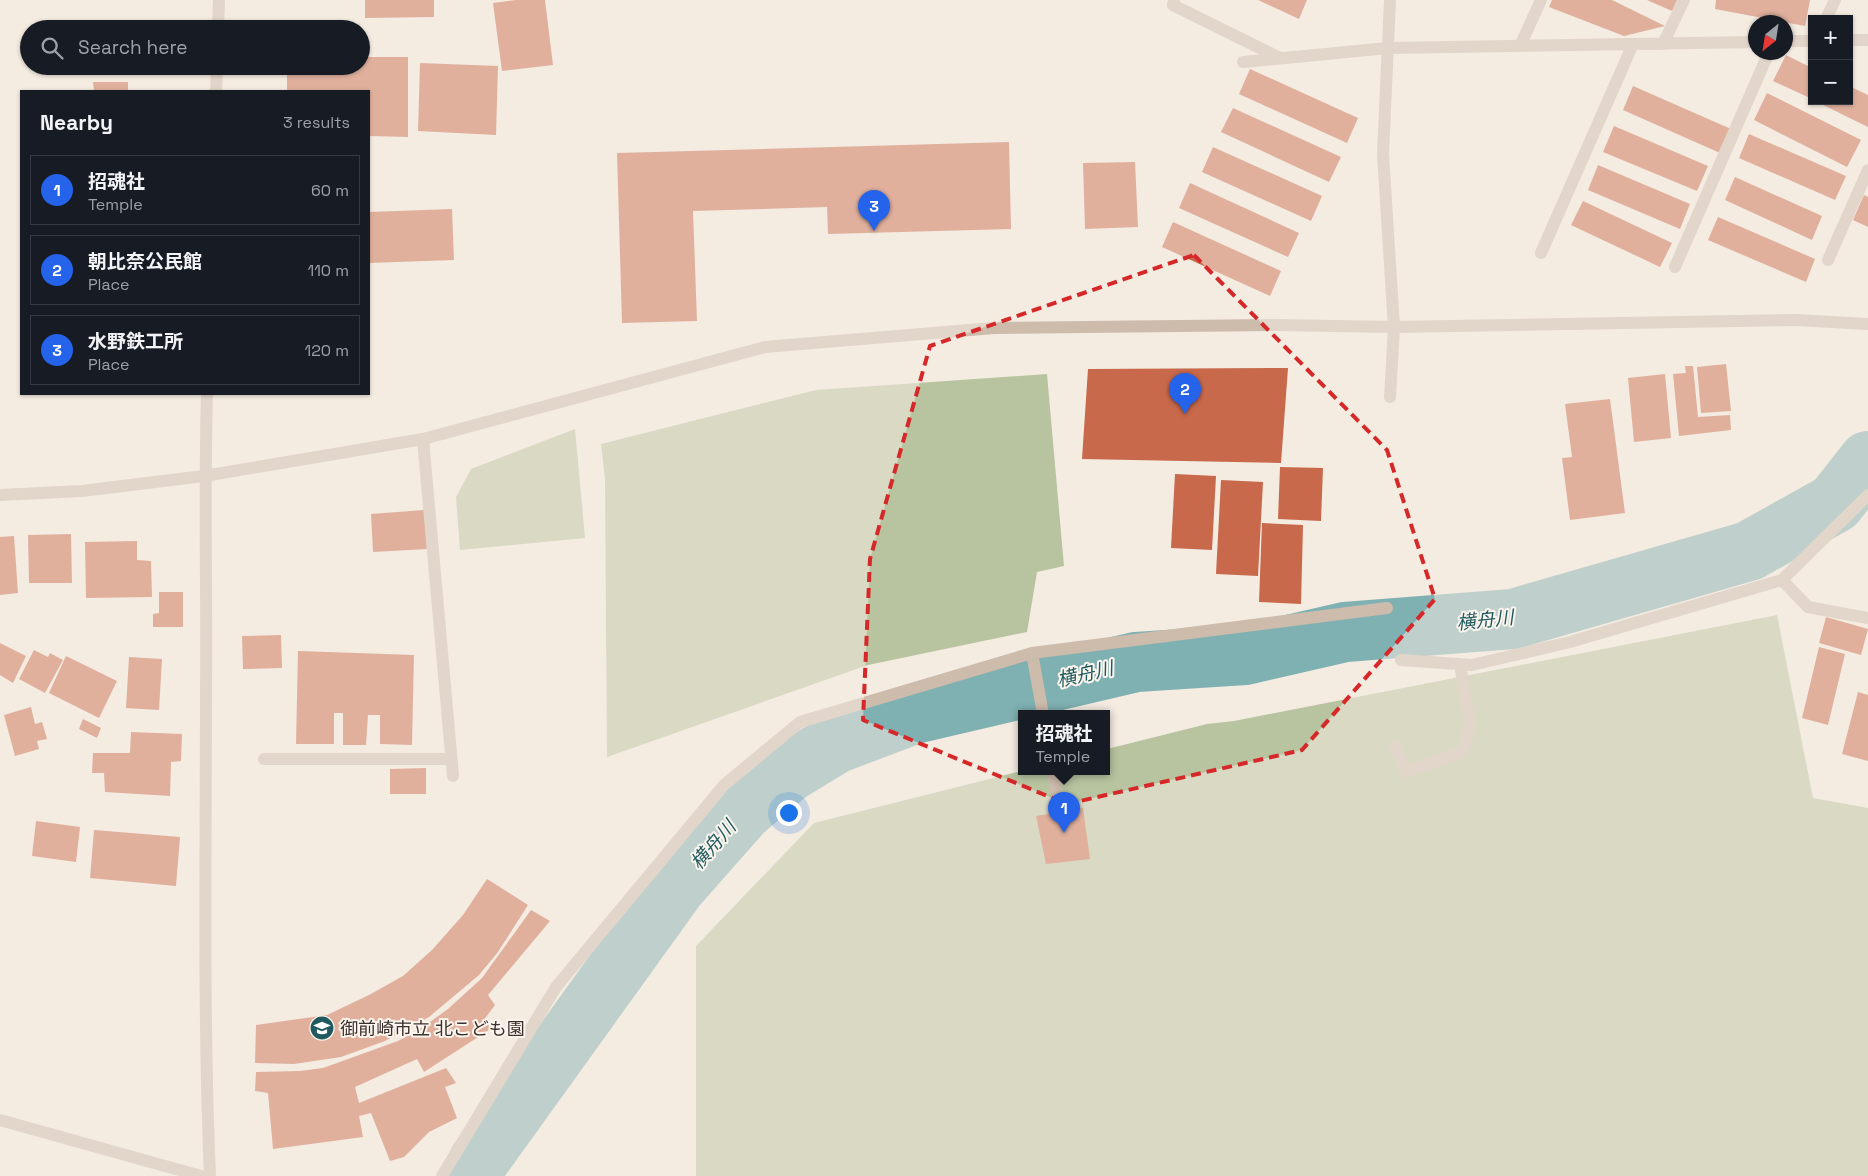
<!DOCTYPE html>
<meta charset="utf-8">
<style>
:root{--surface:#171b24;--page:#20242c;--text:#f1f3f6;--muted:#9ea1a6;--line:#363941;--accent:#2563eb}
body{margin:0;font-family:"Space Grotesk","Noto Sans JP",sans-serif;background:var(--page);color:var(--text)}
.controls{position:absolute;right:15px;top:15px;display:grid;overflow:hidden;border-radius:0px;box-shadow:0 1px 4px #0004}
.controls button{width:45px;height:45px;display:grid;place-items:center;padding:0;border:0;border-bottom:1px solid var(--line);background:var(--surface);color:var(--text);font:25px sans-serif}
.compass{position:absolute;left:1748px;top:15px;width:45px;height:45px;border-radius:50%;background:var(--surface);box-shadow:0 1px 4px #0004;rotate:210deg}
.you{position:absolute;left:788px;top:812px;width:18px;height:18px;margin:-12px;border:4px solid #fff;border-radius:50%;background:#1a73e8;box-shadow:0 0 0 8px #1a73e833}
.badge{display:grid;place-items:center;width:32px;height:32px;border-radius:50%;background:var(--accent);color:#fff;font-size:16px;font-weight:700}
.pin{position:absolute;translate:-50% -41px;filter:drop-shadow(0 1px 2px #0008)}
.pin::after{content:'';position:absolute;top:26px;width:18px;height:15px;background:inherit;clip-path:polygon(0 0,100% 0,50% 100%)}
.popup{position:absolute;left:1018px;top:710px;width:92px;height:65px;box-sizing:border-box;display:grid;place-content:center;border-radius:0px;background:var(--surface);filter:drop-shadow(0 1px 4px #0005);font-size:16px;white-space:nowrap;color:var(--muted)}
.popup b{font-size:19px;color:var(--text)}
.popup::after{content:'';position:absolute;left:50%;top:100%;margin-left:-10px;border:10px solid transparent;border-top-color:var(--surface)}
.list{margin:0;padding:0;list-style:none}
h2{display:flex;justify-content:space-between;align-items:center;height:65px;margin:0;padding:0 20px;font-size:21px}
h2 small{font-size:16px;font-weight:400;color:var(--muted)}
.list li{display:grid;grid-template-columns:32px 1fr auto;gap:15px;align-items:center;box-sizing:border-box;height:70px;margin:0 10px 10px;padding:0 10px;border:1px solid var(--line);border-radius:0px}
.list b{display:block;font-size:19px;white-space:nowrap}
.list p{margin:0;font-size:16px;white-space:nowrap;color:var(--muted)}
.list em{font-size:16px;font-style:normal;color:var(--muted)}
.icon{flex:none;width:28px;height:28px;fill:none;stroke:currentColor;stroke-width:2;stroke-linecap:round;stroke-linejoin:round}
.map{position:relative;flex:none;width:1868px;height:1176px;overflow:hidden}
.search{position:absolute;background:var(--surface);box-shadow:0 1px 4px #0004;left:20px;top:20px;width:350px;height:55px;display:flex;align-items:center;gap:12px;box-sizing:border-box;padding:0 18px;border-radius:28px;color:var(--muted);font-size:19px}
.panel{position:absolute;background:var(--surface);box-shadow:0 1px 4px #0004;left:20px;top:90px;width:350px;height:305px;border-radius:0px}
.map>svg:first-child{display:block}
</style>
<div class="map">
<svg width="1868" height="1176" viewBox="0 0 1868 1176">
<rect width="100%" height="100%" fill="#f4ebe1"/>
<!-- green -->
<path fill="#b8c4a0" d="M 1047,374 L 1064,566 L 1037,572 L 1027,632 L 868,665 L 607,757 L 605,479 L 601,444 L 816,390 Z
M 575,429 L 585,538 L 460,550 L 456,497 L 471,469 Z
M 1777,615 L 1813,798 L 1868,808 L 1868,1176 L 696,1176 L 696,946 L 814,823 L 1021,771 L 1106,772 L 1107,749 L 1207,724 L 1234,721 Z"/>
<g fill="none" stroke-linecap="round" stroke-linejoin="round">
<!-- river -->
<path stroke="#7fb0b2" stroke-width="60" d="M 472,1176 L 478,1162 L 676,887 L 742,812 L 789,772 L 835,744 L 914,714 L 1136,662 L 1245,655 L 1345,632 L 1513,619 L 1749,551 L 1835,503 L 1868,461"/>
</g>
<!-- building -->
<path fill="#c8694b" d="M 365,0 L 434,0 L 434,17 L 365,18 Z
M 516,0 L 545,0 L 553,65 L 502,71 L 493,3 Z
M 1258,0 L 1307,0 L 1299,19 Z
M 1552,0 L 1612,0 L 1665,26 L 1624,36 L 1549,7 Z
M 1647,0 L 1677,0 L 1672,11 Z
M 1716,0 L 1810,0 L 1805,26 L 1715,9 Z
M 1786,55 L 1812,68 L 1812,99 L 1773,81 Z
M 361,57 L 408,57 L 408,137 L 369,136 L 369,91 L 287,91 L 287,67 L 361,66 Z
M 420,63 L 498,66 L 496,135 L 418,131 Z
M 1250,69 L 1358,118 L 1347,143 L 1239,94 Z
M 93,82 L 128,82 L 128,91 L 94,91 Z
M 1633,86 L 1731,129 L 1720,153 L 1623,110 Z
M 1849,86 L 1868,95 L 1868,127 L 1815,101 L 1849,101 Z
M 1767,93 L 1861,140 L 1847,167 L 1754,120 Z
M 1233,108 L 1341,157 L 1329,182 L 1221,132 Z
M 1614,126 L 1708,166 L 1697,191 L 1603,152 Z
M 1749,134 L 1846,176 L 1835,200 L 1739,158 Z
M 1009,142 L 1011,229 L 828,234 L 827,207 L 693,211 L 697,321 L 622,323 L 617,153 Z
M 1213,147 L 1322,196 L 1311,221 L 1202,172 Z
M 1135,162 L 1138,227 L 1085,229 L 1083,163 Z
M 1598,165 L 1690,204 L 1680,229 L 1588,190 Z
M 1735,177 L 1822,216 L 1812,240 L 1725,200 Z
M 1190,183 L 1299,233 L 1288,257 L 1179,208 Z
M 1864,195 L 1868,197 L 1868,227 L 1853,220 Z
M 1583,201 L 1672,243 L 1660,267 L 1571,225 Z
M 452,209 L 454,260 L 369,263 L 369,212 Z
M 1718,217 L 1815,259 L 1806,282 L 1708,240 Z
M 1173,222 L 1281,271 L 1270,296 L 1162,247 Z
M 1726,364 L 1731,411 L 1701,413 L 1697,367 Z
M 1685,366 L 1693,366 L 1698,417 L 1730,415 L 1731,430 L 1679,436 L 1673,374 L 1686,373 Z
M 1288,368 L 1281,463 L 1082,459 L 1088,369 Z
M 1665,374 L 1671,438 L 1634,442 L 1628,378 Z
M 1610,399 L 1625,513 L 1570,520 L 1562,458 L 1572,457 L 1565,404 Z
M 1280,467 L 1323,468 L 1321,521 L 1278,519 Z
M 1175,474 L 1216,476 L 1212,550 L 1171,548 Z
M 1221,480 L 1263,482 L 1258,576 L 1216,574 Z
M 424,510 L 427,549 L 373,552 L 371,514 Z
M 1262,523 L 1303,525 L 1301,604 L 1259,602 Z
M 71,534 L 72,583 L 29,583 L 28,535 Z
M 14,536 L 18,593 L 0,595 L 0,537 Z
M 137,541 L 137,560 L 151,561 L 152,597 L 86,598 L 85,542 Z
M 159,592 L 183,592 L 183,627 L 153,627 L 153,614 L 159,613 Z
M 1826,617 L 1868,629 L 1861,655 L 1819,643 Z
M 281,635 L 282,668 L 243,669 L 242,636 Z
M 0,643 L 26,656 L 13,683 L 0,675 Z
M 1819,647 L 1845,654 L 1828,725 L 1802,718 Z
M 34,650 L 48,657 L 50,653 L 63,660 L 45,693 L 19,679 Z
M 298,651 L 414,655 L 412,745 L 380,744 L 380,715 L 368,715 L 366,745 L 343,745 L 343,713 L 334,713 L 334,744 L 296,744 Z
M 66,656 L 117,681 L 99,718 L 49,693 Z
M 129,657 L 162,659 L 159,710 L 126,708 Z
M 1858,692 L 1868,695 L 1868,761 L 1842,754 Z
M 31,707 L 35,724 L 42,722 L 47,739 L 37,741 L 39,749 L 15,756 L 4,715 Z
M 83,719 L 101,728 L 97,738 L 79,729 Z
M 131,732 L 182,734 L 181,761 L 171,762 L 170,796 L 105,792 L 104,773 L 92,773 L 93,753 L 130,753 Z
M 426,768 L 426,794 L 390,794 L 390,769 Z
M 1083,808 L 1090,859 L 1046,864 L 1036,816 Z
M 36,821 L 80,827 L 76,862 L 32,856 Z
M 94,830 L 180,837 L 176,886 L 90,878 Z
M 487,879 L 528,905 L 498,952 L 479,975 L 429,1017 L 385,1041 L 341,1057 L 294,1064 L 255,1063 L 256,1025 L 327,1015 L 369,995 L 403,976 L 432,950 L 463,915 Z
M 531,910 L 550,921 L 488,995 L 495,1005 L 483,1021 L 492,1028 L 424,1072 L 417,1059 L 355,1087 L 359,1103 L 446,1068 L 456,1083 L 445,1087 L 457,1118 L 429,1132 L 404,1157 L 390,1161 L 371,1113 L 359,1116 L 363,1137 L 273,1149 L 268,1093 L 255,1091 L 256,1072 L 300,1071 L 323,1068 L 398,1041 L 423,1027 L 448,1009 L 482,978 Z"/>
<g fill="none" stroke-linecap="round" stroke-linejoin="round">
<!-- service -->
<path stroke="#cdbbac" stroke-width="12" d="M 1174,0 L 1173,5 L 1280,58
M 1826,19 L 1835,0
M 1849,40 L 1868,40
M 1786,41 L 1812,41
M 1663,44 L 1684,0
M 1520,46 L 1541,0
M 1243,62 L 1388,48 L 1756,42
M 1541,253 L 1633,44
M 1828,260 L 1868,170
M 1675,267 L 1769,52
M 1390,397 L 1394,327
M 423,439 L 453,776
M 1868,495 L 1782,580 L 1808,607 L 1868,618
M 1032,653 L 1043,714
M 1401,660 L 1472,665 L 1570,642 L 1782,580
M 1395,746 L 1406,772 L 1464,751 L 1470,724 L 1460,664
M 264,759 L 451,759
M 1053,772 L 1057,794
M 0,1120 L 201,1176
M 442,1176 L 556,987 L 724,785 L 800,722 L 1032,653 L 1387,608"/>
<!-- minor -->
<path stroke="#cdbbac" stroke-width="12" d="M 1390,0 L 1383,154 L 1394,327"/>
<!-- tertiary -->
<path stroke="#cdbbac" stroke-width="12" d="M 218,29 L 219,0
M 216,91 L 217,66
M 207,394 C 204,492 207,590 206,689 C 206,851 203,1014 210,1176
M 0,495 L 82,491 L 204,476 L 423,439 L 765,347 L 994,328 L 1276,325 L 1394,327 L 1796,320 L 1868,324"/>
</g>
<!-- marked area -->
<path d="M0 0H1868V1176H0ZM 1194,255 L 1387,450 L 1435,599 L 1302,750 L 1067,804 L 863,720 L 870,559 L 930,346 Z" fill="#f4ebe1" fill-opacity=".55" fill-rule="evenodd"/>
<path fill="none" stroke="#d62828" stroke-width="4" stroke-dasharray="10 6" stroke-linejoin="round" d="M 1194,255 L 1387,450 L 1435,599 L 1302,750 L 1067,804 L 863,720 L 870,559 L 930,346 Z"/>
<!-- icons -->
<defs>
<symbol id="school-disc" viewBox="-11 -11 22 22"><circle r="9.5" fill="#1f5a5e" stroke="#fbf5ee"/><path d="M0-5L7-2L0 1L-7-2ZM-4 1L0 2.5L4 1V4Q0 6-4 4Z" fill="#fff"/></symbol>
</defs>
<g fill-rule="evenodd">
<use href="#school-disc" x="308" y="1014" width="28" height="28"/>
</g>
<g text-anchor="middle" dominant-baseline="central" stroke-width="4" stroke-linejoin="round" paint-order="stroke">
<!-- poi labels -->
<g font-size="18" fill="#3b302b" stroke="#fbf5ee" text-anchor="start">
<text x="340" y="1028">御前崎市立 北こども園</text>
</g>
<!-- water labels -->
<g font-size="19" font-style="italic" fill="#1f5a5e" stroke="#fbf5ee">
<text transform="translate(1485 620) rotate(-6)">横舟川</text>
<text transform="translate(1085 674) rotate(-13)">横舟川</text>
<text transform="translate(713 845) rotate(-49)">横舟川</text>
</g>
</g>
</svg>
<div class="controls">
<button>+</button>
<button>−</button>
</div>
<svg class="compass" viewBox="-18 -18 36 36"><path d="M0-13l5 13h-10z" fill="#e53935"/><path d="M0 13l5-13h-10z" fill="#9ea1a6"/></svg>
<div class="you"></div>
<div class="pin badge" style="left:1064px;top:833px">1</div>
<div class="popup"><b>招魂社</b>Temple</div>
<div class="pin badge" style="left:1185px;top:414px">2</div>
<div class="pin badge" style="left:874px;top:231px">3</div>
<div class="search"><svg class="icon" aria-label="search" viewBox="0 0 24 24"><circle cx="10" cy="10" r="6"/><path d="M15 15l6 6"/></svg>Search here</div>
<section class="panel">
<h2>Nearby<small>3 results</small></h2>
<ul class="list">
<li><span class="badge">1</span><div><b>招魂社</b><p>Temple</p></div><em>60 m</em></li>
<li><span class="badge">2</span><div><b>朝比奈公民館</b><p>Place</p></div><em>110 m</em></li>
<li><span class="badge">3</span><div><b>水野鉄工所</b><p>Place</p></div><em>120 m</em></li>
</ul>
</section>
</div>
